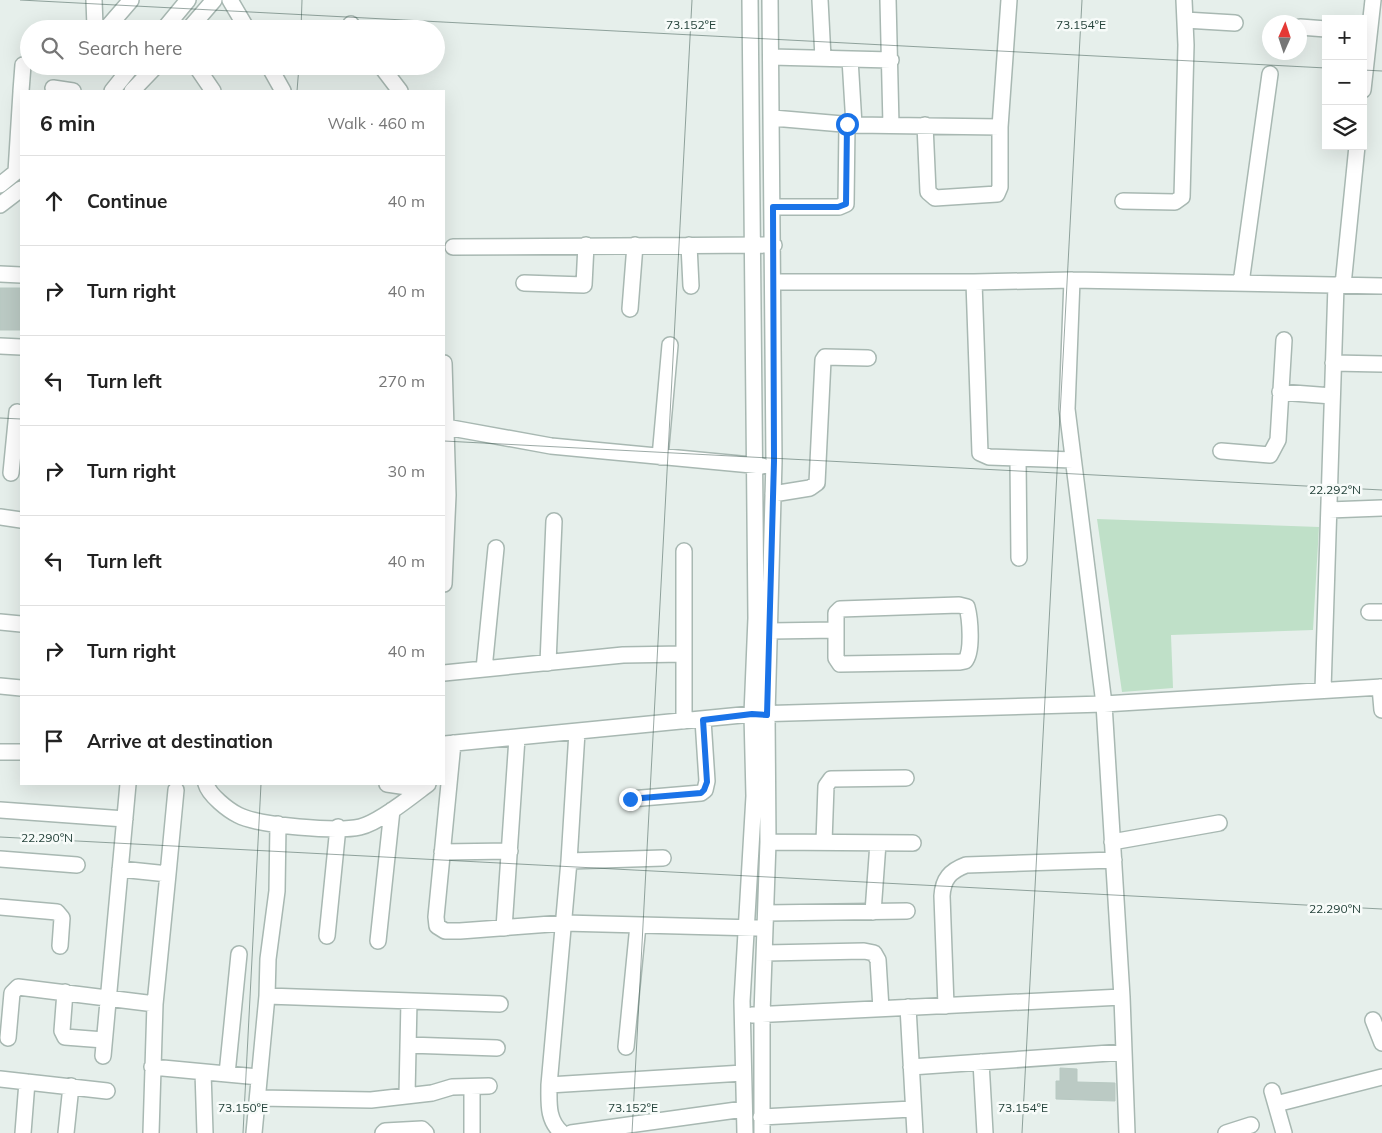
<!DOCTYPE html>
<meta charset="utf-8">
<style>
:root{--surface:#fff;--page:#f2f2f2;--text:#222;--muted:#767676;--line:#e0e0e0}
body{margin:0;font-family:Mulish,sans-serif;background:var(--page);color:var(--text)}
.controls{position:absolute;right:15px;top:15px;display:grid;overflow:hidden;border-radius:0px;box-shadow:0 5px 20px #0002}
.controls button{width:45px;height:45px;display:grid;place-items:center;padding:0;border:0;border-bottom:1px solid var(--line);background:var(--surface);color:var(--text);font:25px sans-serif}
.compass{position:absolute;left:1262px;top:15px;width:45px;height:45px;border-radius:50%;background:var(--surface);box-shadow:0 5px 20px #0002;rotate:3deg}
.stop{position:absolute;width:15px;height:15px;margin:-11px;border:4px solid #1a73e8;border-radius:50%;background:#fff}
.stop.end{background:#1a73e8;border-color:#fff;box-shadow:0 1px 5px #0008}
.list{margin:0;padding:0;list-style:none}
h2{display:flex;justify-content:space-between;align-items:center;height:65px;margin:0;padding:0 20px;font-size:21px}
h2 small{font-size:16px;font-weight:400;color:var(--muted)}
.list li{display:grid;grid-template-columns:32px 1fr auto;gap:15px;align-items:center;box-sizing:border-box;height:90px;padding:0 20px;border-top:1px solid var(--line)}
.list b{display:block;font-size:19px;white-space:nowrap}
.list em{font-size:16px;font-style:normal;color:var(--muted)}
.icon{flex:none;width:28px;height:28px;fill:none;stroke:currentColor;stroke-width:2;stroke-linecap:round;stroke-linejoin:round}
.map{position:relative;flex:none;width:1382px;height:1133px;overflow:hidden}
.search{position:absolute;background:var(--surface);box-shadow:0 5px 20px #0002;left:20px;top:20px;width:425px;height:55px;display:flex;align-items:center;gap:12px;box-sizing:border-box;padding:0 18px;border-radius:28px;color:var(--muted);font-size:19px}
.panel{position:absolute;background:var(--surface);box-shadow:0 5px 20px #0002;left:20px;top:90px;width:425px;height:695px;border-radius:0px}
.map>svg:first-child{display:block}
</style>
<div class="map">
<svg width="1382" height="1133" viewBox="0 0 1382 1133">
<rect width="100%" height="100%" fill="#e6efeb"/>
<!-- green -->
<path fill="#bfe0c8" d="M 1097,519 L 1319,527 L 1313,630 L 1171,635 L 1173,688 L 1122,692 Z"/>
<!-- building -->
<path fill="#bbcac4" stroke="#b8c9c2" d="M 0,288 L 21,288 L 21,330 L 0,330 Z
M 1060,1068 L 1077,1069 L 1077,1082 L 1115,1083 L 1115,1101 L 1056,1099 L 1056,1081 L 1060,1081 Z"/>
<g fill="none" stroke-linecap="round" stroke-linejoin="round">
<defs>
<path id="minor" d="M 94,0 L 95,27 L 97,29
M 230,0 L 247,29
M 820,0 L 823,58
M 888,0 L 891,125
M 1185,20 L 1235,23
M 351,24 L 354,29
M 1300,27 L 1326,29
M 106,29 L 131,0
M 164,29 L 188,0
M 189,29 L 214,0
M 771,57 L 891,60
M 850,59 L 854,125
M 196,66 L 213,91
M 269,66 L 283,91
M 381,66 L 400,91
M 53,88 L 73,91
M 1363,90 L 1373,0
M 21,91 L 23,65
M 112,91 L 132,66
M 132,91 L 156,66
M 773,118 L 854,125 L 1000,127
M 925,125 L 928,192 L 935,198 L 997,194 L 1000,187 L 1000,127 L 1009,0
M 16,172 L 21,92
M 0,185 L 21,168
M 1123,201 L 1175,202 L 1182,197 L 1186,45 L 1184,0
M 0,205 L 21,189
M 773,207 L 839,207 L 846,204 L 847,124
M 689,245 L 691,286
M 453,247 L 774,245
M 0,274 L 21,275
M 1072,280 L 1067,409 L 1104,704 L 1122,997 L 1127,1133
M 774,282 L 974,282
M 524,283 L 584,285 L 586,245
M 1241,283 L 1270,74
M 1343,285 L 1357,146
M 630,309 L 635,245
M 0,346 L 21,347
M 444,363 L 448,495 L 444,584
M 1333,363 L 1382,364
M 1280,392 L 1332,396
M 446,427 L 551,446 L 762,466
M 1221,451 L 1270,455 L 1278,440 L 1284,340
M 660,457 L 670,345
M 1018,459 L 1019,558
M 1073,460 L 989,457 L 980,453 L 974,282 L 1072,280 L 1382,286
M 11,473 L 17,412
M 773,494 L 810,488 L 817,483 L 823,360 L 825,357 L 868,358
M 1329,510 L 1382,508
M 0,517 L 21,520
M 1369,612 L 1382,612
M 0,622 L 21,624
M 770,631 L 836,630 L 836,613 L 840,609 L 959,605 L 967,607 C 970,618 973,652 965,661 L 960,662 L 840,664 L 836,658 L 836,630
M 684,654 L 684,551
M 548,663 L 554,521
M 484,669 L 496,548
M 444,673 L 623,655 L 684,654 L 684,721
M 0,686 L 21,688
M 1380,687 L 1382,710
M 1323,690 L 1336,285
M 453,743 L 436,917 L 437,926 L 445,931 L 460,931 L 564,923 L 757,928
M 444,747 L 445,744 L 752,714 L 1104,704 L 1382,687
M 0,752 L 21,752
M 206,784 C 209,795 228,810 238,815 C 259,826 338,832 360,827 C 379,823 412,796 428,784
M 387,784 L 421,789
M 630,799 L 701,793 L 705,790 L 707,781 L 703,720
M 0,810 L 125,819
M 768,842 L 913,843
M 824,842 L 826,786 L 831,779 L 906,778
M 1112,842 L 1219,823
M 442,852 L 510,851
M 0,859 L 77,865
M 569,861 L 663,858
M 120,869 L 168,874 L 155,1004 L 151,1133
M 168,874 L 176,790
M 0,907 L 57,912 L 62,918 L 60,946
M 873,912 L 878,843
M 766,913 L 907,911
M 504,928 L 517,738
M 327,936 L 338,827
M 378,941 L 392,810
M 765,953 L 864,951 L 874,953 L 878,960 L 881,1009
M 65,992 L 62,1031 L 65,1037 L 104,1040
M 267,996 L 500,1004
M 946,1006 L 942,896 C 943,879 950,871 966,865 L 1114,860
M 908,1007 L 915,1133
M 752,1015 L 1122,997
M 1373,1020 L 1382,1043
M 8,1038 L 12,993 L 18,987 L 155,1004
M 408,1045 L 497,1048
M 626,1047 L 638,925
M 103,1056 L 128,784
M 981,1062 L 985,1133
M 152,1067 L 259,1077
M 911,1067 L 1124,1052
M 203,1072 L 205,1133
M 227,1074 L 239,954
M 0,1079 L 107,1091
M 549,1085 L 743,1073
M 472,1087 L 472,1133
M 1272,1091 L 1284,1133
M 407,1095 L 409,1001
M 259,1098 L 371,1100 L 432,1093 L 452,1087 L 489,1086
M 1276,1104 L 1382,1077
M 761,1117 L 912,1109
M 23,1133 L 27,1082
M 66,1133 L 71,1086
M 254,1133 L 267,996 L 268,959 L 277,891 L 278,824
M 383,1133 L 385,1131 L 422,1129 L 426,1133
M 562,1133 C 547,1120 549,1103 549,1085 L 569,861 L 577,732
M 571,1133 L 744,1109
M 745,1133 L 742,1001 L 754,796 L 752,714 L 756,618 L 750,0
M 762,1133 L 762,1014 L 768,842 L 767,715 L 774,461 L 770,0
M 1226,1133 L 1251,1125"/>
</defs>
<!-- minor casing -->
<use href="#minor" stroke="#a8b8b2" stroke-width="18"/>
<!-- minor -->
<use href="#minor" stroke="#fff" stroke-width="15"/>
</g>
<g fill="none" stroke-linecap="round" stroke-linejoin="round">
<!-- route -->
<path stroke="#1a73e8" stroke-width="6" d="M 630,799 L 701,793 L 704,790 L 707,782 L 703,720 L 752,714 L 767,715 L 774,461 L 773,207 L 838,207 L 846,204 L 847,124"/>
</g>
<!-- ticks -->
<path fill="none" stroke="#24423a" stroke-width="1" stroke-opacity="0.45" d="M 20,0 L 1326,68M 301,29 L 302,0M 1363,70 L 1382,71M 297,91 L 299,66M 0,418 L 21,419M 444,441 L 1382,490M 0,837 L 1382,909M 243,1133 L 261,784M 632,1133 L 692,0M 1022,1133 L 1082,0"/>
<g font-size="12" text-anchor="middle" fill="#24423a" stroke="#f7fbf9" stroke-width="5" stroke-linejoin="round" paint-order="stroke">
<text x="691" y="29">73.152°E</text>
<text x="1081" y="29">73.154°E</text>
<text x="1335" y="494">22.292°N</text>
<text x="47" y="842">22.290°N</text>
<text x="1335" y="913">22.290°N</text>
<text x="243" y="1112">73.150°E</text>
<text x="633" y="1112">73.152°E</text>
<text x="1023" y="1112">73.154°E</text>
</g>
</svg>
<div class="controls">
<button>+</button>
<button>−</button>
<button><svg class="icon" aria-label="layers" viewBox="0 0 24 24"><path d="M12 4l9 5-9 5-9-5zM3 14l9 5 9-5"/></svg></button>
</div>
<svg class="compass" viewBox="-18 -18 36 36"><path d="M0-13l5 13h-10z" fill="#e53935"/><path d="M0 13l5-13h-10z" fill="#767676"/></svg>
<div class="stop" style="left:847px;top:124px"></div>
<div class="stop end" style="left:630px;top:799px"></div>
<div class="search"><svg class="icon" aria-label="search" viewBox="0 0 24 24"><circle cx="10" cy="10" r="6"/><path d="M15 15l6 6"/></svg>Search here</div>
<section class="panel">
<h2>6 min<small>Walk · 460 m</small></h2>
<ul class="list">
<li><svg class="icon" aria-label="ahead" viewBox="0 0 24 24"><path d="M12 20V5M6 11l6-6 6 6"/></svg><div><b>Continue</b></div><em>40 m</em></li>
<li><svg class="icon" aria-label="right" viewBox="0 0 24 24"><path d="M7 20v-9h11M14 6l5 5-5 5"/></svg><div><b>Turn right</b></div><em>40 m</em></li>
<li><svg class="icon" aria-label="left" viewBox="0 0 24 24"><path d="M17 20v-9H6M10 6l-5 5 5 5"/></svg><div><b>Turn left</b></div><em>270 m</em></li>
<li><svg class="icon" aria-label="right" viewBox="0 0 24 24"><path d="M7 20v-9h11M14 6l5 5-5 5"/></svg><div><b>Turn right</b></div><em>30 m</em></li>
<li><svg class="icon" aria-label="left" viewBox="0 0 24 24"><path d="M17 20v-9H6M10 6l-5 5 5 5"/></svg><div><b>Turn left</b></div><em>40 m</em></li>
<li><svg class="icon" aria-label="right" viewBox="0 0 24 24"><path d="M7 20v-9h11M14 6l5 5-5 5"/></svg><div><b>Turn right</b></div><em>40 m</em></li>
<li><svg class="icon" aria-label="arrive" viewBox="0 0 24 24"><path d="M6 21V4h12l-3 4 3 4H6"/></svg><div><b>Arrive at destination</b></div></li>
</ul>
</section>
</div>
